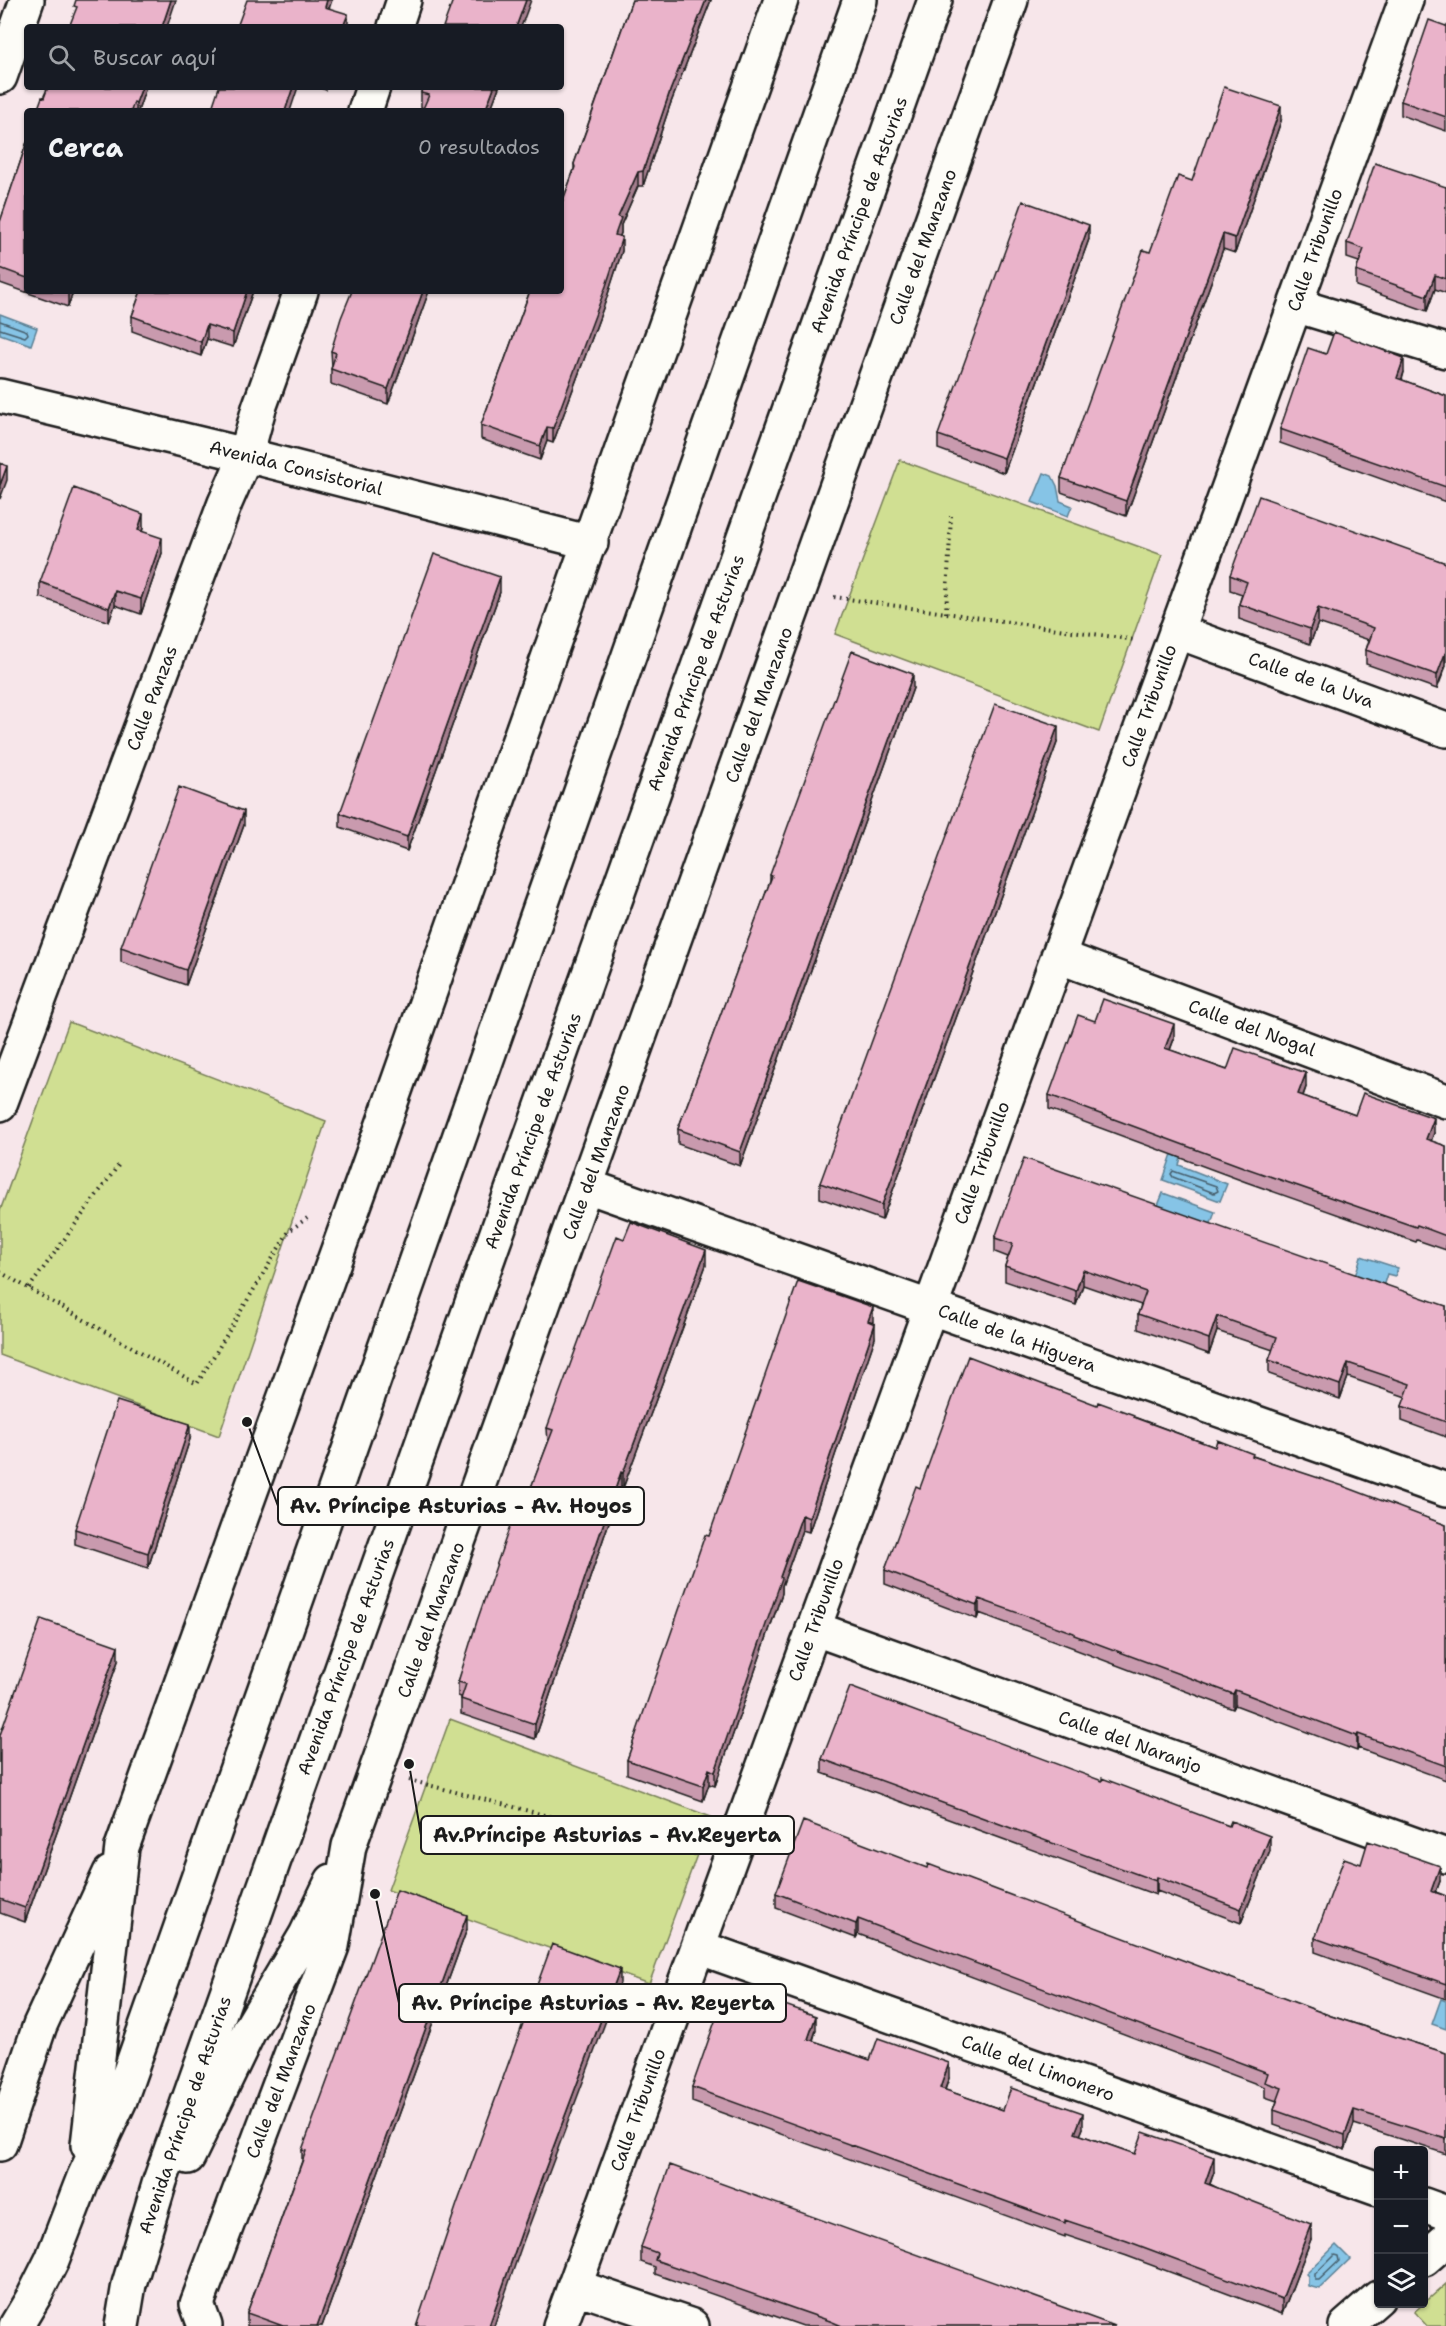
<!DOCTYPE html>
<html lang="es">
<meta charset="utf-8">
<style>
:root{--surface:#171b24;--page:#20242c;--text:#f1f3f6;--muted:#9ea1a6;--line:#363941}
body{margin:0;font-family:"Shantell Sans",sans-serif;background:var(--page);color:var(--text)}
.controls{position:absolute;right:18px;bottom:18px;display:grid;overflow:hidden;border-radius:6px;box-shadow:0 2px 4px #0004}
.controls button{width:54px;height:54px;display:grid;place-items:center;padding:0;border:0;border-bottom:2px solid var(--line);background:var(--surface);color:var(--text);font:30px sans-serif}
.list{margin:0;padding:0;list-style:none}
h2{display:flex;justify-content:space-between;align-items:center;height:78px;margin:0;padding:0 24px;font-size:26px}
h2 small{font-size:20px;font-weight:400;color:var(--muted)}
.icon{flex:none;width:33px;height:33px;fill:none;stroke:currentColor;stroke-width:2;stroke-linecap:round;stroke-linejoin:round}
.map{position:relative;flex:none;width:1446px;height:2326px;overflow:hidden}
.search{position:absolute;background:var(--surface);box-shadow:0 2px 4px #0004;left:24px;top:24px;width:540px;height:66px;display:flex;align-items:center;gap:15px;box-sizing:border-box;padding:0 21px;border-radius:6px;color:var(--muted);font-size:22px}
.panel{position:absolute;background:var(--surface);box-shadow:0 2px 4px #0004;left:24px;top:108px;width:540px;height:186px;border-radius:6px}
.map>svg:first-child{display:block}
</style>
<div class="map">
<svg width="1446" height="2326" viewBox="0 0 1446 2326">
<rect width="100%" height="100%" fill="#f7e6ea"/>
<filter id="ink" filterUnits="userSpaceOnUse"><feTurbulence type="fractalNoise" baseFrequency=".0167" numOctaves="2"/><feDisplacementMap in="SourceGraphic" scale="12" xChannelSelector="R" yChannelSelector="G"/><feConvolveMatrix kernelMatrix="1 2 1 2 8 2 1 2 1" color-interpolation-filters="sRGB"/></filter>
<g filter="url(#ink)">
<!-- green -->
<path fill="#d0df92" stroke="#767e57" stroke-width="1.5" d="M 900,460 L 1162,555 L 1099,732 L 835,634 Z
M 69,1022 L 326,1121 L 219,1436 L 0,1355 L 0,1211 Z
M 450,1719 L 711,1817 L 649,1984 L 388,1890 Z
M 1446,2284 L 1446,2326 L 1427,2326 L 1414,2312 Z"/>
<!-- water -->
<path fill="#86c4e6" stroke="#5c8195" stroke-width="1.5" d="M 0,314 L 37,328 L 31,345 L 0,334 Z
M 1044,473 L 1052,476 L 1057,486 L 1060,501 L 1072,506 L 1068,516 L 1032,502 Z
M 1172,1154 L 1181,1158 L 1179,1165 L 1227,1184 L 1220,1201 L 1163,1180 Z
M 1163,1193 L 1215,1212 L 1210,1226 L 1155,1213 Z
M 1361,1256 L 1398,1268 L 1395,1276 L 1387,1274 L 1380,1296 L 1352,1287 Z
M 1441,1999 L 1446,2001 L 1446,2029 L 1432,2024 Z
M 1336,2245 L 1350,2259 L 1319,2289 L 1308,2286 L 1308,2276 L 1306,2274 Z"/>
<g fill="none" stroke-linecap="round" stroke-linejoin="round">
<!-- shore -->
<path stroke="#465f6d" stroke-width="1.5" d="M 0,321 L 27,331 L 28,334 L 25,337 L 0,329
M 1173,1171 L 1216,1186 L 1218,1191 L 1214,1193 L 1173,1177 L 1171,1174 Z
M 1334,2255 L 1338,2256 L 1339,2261 L 1319,2280 L 1315,2280 L 1315,2274 Z"/>
<defs>
<path id="minor" d="M 395,27 L 404,0
M 0,77 L 27,0
M 365,111 L 373,87
M 1295,305 L 1446,351
M 0,396 L 246,455 L 591,543
M 1176,631 L 1446,730
M 1058,956 L 1446,1101
M 0,1104 L 225,503 L 246,455 L 259,408 L 301,291
M 587,1186 L 1446,1490
M 813,1628 L 1446,1856
M 698,1947 L 1378,2189
M 0,2144 L 40,2025 L 110,1873
M 88,2145 L 122,1847 L 363,1181 L 781,0
M 188,2157 L 249,2031 L 306,1935 L 332,1881
M 1424,2205 L 1446,2213
M 1424,2259 L 1446,2240
M 574,2286 L 692,2326
M 16,2326 L 34,2296 L 52,2260 L 84,2177 L 120,2100 L 860,0
M 122,2326 L 129,2284 L 160,2181 L 935,0
M 205,2326 L 197,2304 L 332,1946 L 349,1846 L 1011,0
M 560,2326 L 1406,0
M 1346,2326 L 1378,2298"/>
</defs>
<!-- minor casing -->
<use href="#minor" stroke="#1c1c1c" stroke-width="38"/>
<!-- path -->
<path stroke="#1c1c1c" stroke-width="4" stroke-dasharray="1.5 4.5" stroke-linecap="butt" d="M 834,597 L 1135,640
M 946,613 L 951,516
M 0,1272 L 197,1384 L 289,1231 L 310,1216
M 29,1288 L 120,1163
M 409,1780 L 695,1854"/>
<!-- minor -->
<use href="#minor" stroke="#fdfcf7" stroke-width="33"/>
</g>
<!-- wall -->
<path fill="#c99aae" stroke="#1c1c1c" stroke-width="1.5" d="M 632,0 L 711,0 L 670,105 L 643,186 L 638,186 L 621,225 L 621,233 L 620,236 L 622,251 L 606,300 L 553,443 L 547,441 L 540,460 L 481,439 L 481,425 L 574,170 L 574,164 Z
M 1446,26 L 1446,131 L 1401,115 L 1401,101 Z
M 48,87 L 146,87 L 138,111 L 37,111 Z
M 318,87 L 327,87 L 326,90 Z
M 422,87 L 499,87 L 490,111 L 422,111 L 423,108 L 421,107 L 421,93 Z
M 1281,121 L 1235,253 L 1223,249 L 1126,516 L 1061,492 L 1061,478 L 1150,252 L 1192,181 Z
M 27,142 L 27,291 L 73,291 L 68,307 L 0,283 L 0,222 Z
M 1446,187 L 1446,293 L 1435,289 L 1427,311 L 1356,286 L 1356,271 L 1359,262 L 1347,258 L 1347,243 Z
M 1089,239 L 1004,473 L 938,449 L 938,435 Z
M 141,291 L 253,291 L 233,347 L 207,339 L 201,356 L 132,331 L 132,316 Z
M 429,291 L 388,404 L 331,384 L 331,369 L 332,366 L 331,351 Z
M 1326,354 L 1404,372 L 1402,380 L 1446,396 L 1446,502 L 1280,443 L 1280,429 Z
M 143,528 L 142,532 L 162,553 L 141,614 L 115,605 L 109,622 L 40,597 L 40,582 Z
M 1422,555 L 1446,563 L 1446,666 L 1437,689 L 1366,664 L 1366,650 L 1369,640 L 1318,623 L 1310,644 L 1239,619 L 1239,604 L 1242,594 L 1230,590 L 1230,575 Z
M 500,592 L 407,851 L 340,827 L 340,813 Z
M 913,688 L 740,1166 L 678,1144 L 678,1129 L 770,882 L 770,875 Z
M 1058,740 L 882,1220 L 820,1198 L 820,1183 Z
M 244,825 L 186,985 L 121,962 L 121,947 Z
M 1095,1021 L 1174,1039 L 1170,1050 L 1227,1070 L 1306,1087 L 1303,1096 L 1355,1115 L 1434,1133 L 1431,1141 L 1446,1146 L 1446,1250 L 1417,1240 L 1416,1242 L 1246,1182 L 1049,1109 L 1049,1095 Z
M 995,1238 L 1446,1306 L 1446,1437 L 1402,1421 L 1402,1406 L 1406,1397 L 1348,1377 L 1340,1399 L 1269,1374 L 1269,1360 L 1273,1350 L 1217,1331 L 1209,1354 L 1138,1329 L 1138,1314 L 1141,1305 L 1083,1285 L 1076,1305 L 1005,1281 L 1005,1266 L 1008,1257 L 995,1252 Z
M 706,1265 L 623,1488 L 621,1487 L 535,1739 L 461,1714 L 461,1697 L 458,1696 L 458,1682 L 548,1443 L 547,1428 Z
M 873,1321 L 872,1323 L 875,1338 L 809,1532 L 802,1530 L 782,1586 L 782,1593 L 715,1786 L 709,1784 L 703,1801 L 627,1774 L 627,1760 L 709,1536 Z
M 1097,1405 L 1134,1417 L 1215,1447 L 1253,1456 L 1446,1525 L 1446,1780 L 1358,1748 L 1357,1751 L 1235,1705 L 1233,1709 L 1074,1649 L 1074,1648 L 979,1613 L 977,1619 L 885,1584 L 885,1570 L 920,1488 Z
M 190,1439 L 148,1568 L 75,1544 L 75,1529 Z
M 118,1661 L 25,1922 L 0,1913 L 0,1735 Z
M 822,1759 L 1102,1781 L 1229,1826 L 1270,1851 L 1241,1923 L 1157,1891 L 1156,1895 L 822,1773 Z
M 1361,1864 L 1440,1881 L 1436,1892 L 1446,1896 L 1446,1999 L 1315,1952 L 1315,1938 Z
M 927,1868 L 1331,2016 L 1446,2053 L 1446,2154 L 1354,2124 L 1345,2150 L 1274,2125 L 1274,2110 L 1277,2101 L 1265,2097 L 1265,2087 L 858,1934 L 856,1938 L 776,1908 L 776,1893 Z
M 467,1929 L 322,2326 L 247,2326 L 247,2313 L 302,2161 L 302,2150 Z
M 737,2013 L 816,2030 L 813,2041 L 870,2060 L 949,2078 L 945,2090 L 1003,2110 L 1083,2128 L 1080,2135 L 1135,2154 L 1214,2172 L 1210,2184 L 1311,2239 L 1282,2314 L 1127,2256 L 1065,2235 L 1065,2237 L 692,2102 L 692,2087 Z
M 641,2247 L 1115,2326 L 803,2326 L 655,2274 L 655,2267 L 641,2262 Z"/>
<!-- shaded-wall -->
<path fill="#a47d8d" stroke="#1c1c1c" stroke-width="1.5" d="M 171,0 L 176,0 L 167,27 L 162,27 Z
M 327,0 L 332,0 L 325,21 L 325,7 Z
M 526,0 L 531,0 L 521,27 L 516,27 Z
M 706,0 L 711,0 L 670,105 L 643,186 L 643,171 L 670,91 Z
M 348,14 L 348,27 L 343,27 Z
M 142,87 L 146,87 L 138,111 L 136,111 L 136,103 Z
M 293,87 L 298,87 L 290,111 L 285,111 Z
M 494,87 L 499,87 L 490,111 L 485,111 Z
M 1281,106 L 1281,121 L 1235,253 L 1235,238 Z
M 638,172 L 638,186 L 621,225 L 621,233 L 615,249 L 615,235 L 618,217 Z
M 1089,225 L 1089,239 L 1004,473 L 1004,458 Z
M 1223,234 L 1223,249 L 1126,516 L 1126,501 Z
M 622,237 L 622,251 L 606,300 L 553,443 L 553,428 Z
M 1435,275 L 1435,289 L 1427,311 L 1427,296 Z
M 68,291 L 73,291 L 68,307 Z
M 247,291 L 253,291 L 233,347 L 233,333 Z
M 423,291 L 429,291 L 388,404 L 388,389 Z
M 207,325 L 207,339 L 201,356 L 201,342 Z
M 1404,358 L 1404,372 L 1397,393 L 1397,378 Z
M 547,427 L 547,441 L 540,460 L 540,446 Z
M 7,466 L 7,480 L 0,499 L 0,485 Z
M 143,514 L 143,528 L 138,545 L 138,530 Z
M 162,538 L 162,553 L 141,614 L 141,599 Z
M 500,577 L 500,592 L 407,851 L 407,837 Z
M 115,591 L 115,605 L 109,622 L 109,608 Z
M 1318,608 L 1318,623 L 1310,644 L 1310,629 Z
M 1445,651 L 1445,666 L 1437,689 L 1437,675 Z
M 913,674 L 913,688 L 740,1166 L 740,1152 Z
M 1058,726 L 1058,740 L 882,1220 L 882,1205 Z
M 244,811 L 244,825 L 186,985 L 186,970 Z
M 1174,1024 L 1174,1039 L 1165,1063 L 1165,1048 Z
M 1306,1073 L 1306,1087 L 1298,1109 L 1298,1094 Z
M 1434,1118 L 1434,1133 L 1426,1154 L 1426,1139 Z
M 706,1250 L 706,1265 L 623,1488 L 623,1473 Z
M 1083,1270 L 1083,1285 L 1076,1305 L 1076,1291 Z
M 873,1307 L 873,1321 L 868,1336 L 868,1321 Z
M 1217,1316 L 1217,1331 L 1209,1354 L 1209,1339 Z
M 875,1324 L 875,1338 L 809,1532 L 809,1518 Z
M 1348,1363 L 1348,1377 L 1340,1399 L 1340,1385 Z
M 190,1424 L 190,1439 L 148,1568 L 148,1553 Z
M 621,1472 L 621,1487 L 535,1739 L 535,1724 Z
M 802,1515 L 802,1530 L 782,1586 L 782,1593 L 715,1786 L 715,1772 L 780,1577 Z
M 979,1599 L 979,1613 L 977,1619 L 977,1605 Z
M 118,1646 L 118,1661 L 25,1922 L 25,1908 Z
M 1235,1690 L 1235,1705 L 1233,1709 L 1233,1694 Z
M 1358,1734 L 1358,1748 L 1357,1751 L 1357,1736 Z
M 709,1769 L 709,1784 L 703,1801 L 703,1786 Z
M 1270,1836 L 1270,1851 L 1241,1923 L 1241,1909 Z
M 1440,1866 L 1440,1881 L 1431,1905 L 1431,1891 Z
M 1157,1877 L 1157,1891 L 1156,1895 L 1156,1881 Z
M 467,1915 L 467,1929 L 322,2326 L 317,2326 Z
M 858,1919 L 858,1934 L 856,1938 L 856,1924 Z
M 620,1969 L 620,1983 L 523,2242 L 494,2326 L 489,2326 L 523,2228 Z
M 816,2016 L 816,2030 L 808,2054 L 808,2039 Z
M 949,2063 L 949,2078 L 940,2103 L 940,2088 Z
M 1354,2110 L 1354,2124 L 1345,2150 L 1345,2135 Z
M 1083,2113 L 1083,2128 L 1075,2148 L 1075,2133 Z
M 1214,2157 L 1214,2172 L 1205,2197 L 1205,2183 Z
M 1311,2224 L 1311,2239 L 1282,2314 L 1282,2299 Z"/>
<!-- building -->
<path fill="#eab3ca" stroke="#1c1c1c" stroke-width="1.5" d="M 76,0 L 171,0 L 162,27 L 69,27 L 77,7 L 74,6 Z
M 247,0 L 327,0 L 325,7 L 348,14 L 343,27 L 237,27 Z
M 453,0 L 526,0 L 516,27 L 443,27 Z
M 632,0 L 706,0 L 670,91 L 643,171 L 638,172 L 618,217 L 621,218 L 615,235 L 622,237 L 606,286 L 553,428 L 547,427 L 540,446 L 481,425 L 530,291 L 561,291 L 561,206 L 575,167 L 574,164 L 587,128 Z
M 1429,20 L 1446,26 L 1446,117 L 1401,101 Z
M 48,87 L 142,87 L 136,103 L 134,102 L 131,111 L 37,111 L 42,97 L 44,98 Z
M 219,87 L 293,87 L 285,111 L 211,111 Z
M 422,87 L 494,87 L 485,111 L 422,111 L 429,95 L 421,93 Z
M 1224,87 L 1281,106 L 1235,238 L 1223,234 L 1126,501 L 1061,478 L 1143,250 L 1150,252 L 1178,176 L 1192,181 Z
M 27,142 L 27,278 L 0,268 L 0,222 Z
M 1375,163 L 1446,187 L 1446,279 L 1435,275 L 1427,296 L 1356,271 L 1364,249 L 1347,243 Z
M 1023,201 L 1089,225 L 1004,458 L 938,435 Z
M 141,291 L 247,291 L 233,333 L 207,325 L 201,342 L 132,316 Z
M 352,291 L 423,291 L 388,389 L 331,369 L 336,353 L 331,351 L 341,318 Z
M 1334,332 L 1404,358 L 1397,378 L 1446,396 L 1446,487 L 1280,429 L 1308,348 L 1326,354 Z
M 0,463 L 7,466 L 0,485 Z
M 74,488 L 143,514 L 138,530 L 162,538 L 141,599 L 115,591 L 109,608 L 40,582 Z
M 1259,496 L 1446,563 L 1446,651 L 1437,675 L 1366,650 L 1374,628 L 1318,608 L 1310,629 L 1239,604 L 1247,582 L 1230,575 Z
M 434,554 L 500,577 L 407,837 L 340,813 Z
M 852,651 L 913,674 L 740,1152 L 678,1129 L 772,876 L 770,875 Z
M 995,704 L 1058,726 L 882,1205 L 820,1183 Z
M 179,787 L 244,811 L 186,970 L 121,947 Z
M 1103,999 L 1174,1024 L 1165,1048 L 1227,1070 L 1235,1048 L 1306,1073 L 1298,1094 L 1355,1115 L 1363,1093 L 1434,1118 L 1426,1139 L 1446,1146 L 1446,1236 L 1417,1225 L 1416,1227 L 1246,1168 L 1049,1095 L 1078,1015 L 1095,1021 Z
M 1024,1158 L 1446,1306 L 1446,1422 L 1402,1406 L 1410,1384 L 1348,1363 L 1340,1385 L 1269,1360 L 1277,1337 L 1217,1316 L 1209,1339 L 1138,1314 L 1146,1292 L 1083,1270 L 1076,1291 L 1005,1266 L 1013,1244 L 995,1238 Z
M 631,1222 L 706,1250 L 623,1473 L 621,1472 L 535,1724 L 461,1699 L 466,1684 L 458,1682 L 477,1621 L 523,1488 L 530,1490 L 553,1430 L 547,1428 L 617,1236 L 624,1239 Z
M 798,1281 L 873,1307 L 868,1321 L 875,1324 L 809,1518 L 802,1515 L 780,1577 L 782,1578 L 715,1772 L 709,1769 L 703,1786 L 627,1760 L 705,1535 L 709,1536 Z
M 968,1356 L 1097,1405 L 1098,1402 L 1134,1415 L 1133,1417 L 1215,1447 L 1217,1440 L 1253,1454 L 1252,1456 L 1343,1486 L 1446,1525 L 1446,1766 L 1358,1734 L 1357,1736 L 1235,1690 L 1233,1694 L 1074,1635 L 1074,1633 L 979,1599 L 977,1605 L 885,1570 L 916,1486 L 920,1488 Z
M 117,1401 L 190,1424 L 148,1553 L 75,1529 Z
M 41,1619 L 118,1646 L 25,1908 L 0,1899 L 0,1735 Z
M 850,1687 L 1102,1781 L 1102,1778 L 1229,1826 L 1231,1821 L 1270,1836 L 1241,1909 L 1157,1877 L 1156,1881 L 822,1759 Z
M 803,1821 L 927,1868 L 928,1864 L 1331,2016 L 1446,2053 L 1446,2139 L 1354,2110 L 1345,2135 L 1274,2110 L 1282,2088 L 1265,2082 L 1268,2073 L 858,1919 L 856,1924 L 776,1893 Z
M 1368,1841 L 1440,1866 L 1431,1891 L 1446,1896 L 1446,1984 L 1315,1938 L 1344,1858 L 1361,1864 Z
M 397,1890 L 467,1915 L 317,2326 L 283,2326 L 247,2313 L 306,2151 L 302,2150 Z
M 552,1944 L 620,1969 L 523,2228 L 489,2326 L 416,2326 L 457,2204 Z
M 745,1991 L 816,2016 L 808,2039 L 870,2060 L 878,2038 L 949,2063 L 940,2088 L 1003,2110 L 1011,2088 L 1083,2113 L 1075,2133 L 1135,2154 L 1143,2132 L 1214,2157 L 1205,2183 L 1311,2224 L 1282,2299 L 1127,2241 L 1065,2220 L 1065,2223 L 692,2087 L 720,2007 L 737,2013 Z
M 670,2165 L 1115,2326 L 842,2326 L 830,2321 L 655,2260 L 657,2253 L 641,2247 Z"/>
</g>
<g text-anchor="middle" dominant-baseline="central" stroke-width="4.5" stroke-linejoin="round" paint-order="stroke">
<!-- street labels -->
<g font-size="18" fill="#1c1c1c" stroke="#fdfcf7">
<text transform="translate(859 215) rotate(-70)">Avenida Príncipe de Asturias</text>
<text transform="translate(923 247) rotate(-70)">Calle del Manzano</text>
<text transform="translate(1315 250) rotate(-70)">Calle Tribunillo</text>
<text transform="translate(296 468) rotate(14)">Avenida Consistorial</text>
<text transform="translate(696 673) rotate(-70)">Avenida Príncipe de Asturias</text>
<text transform="translate(1311 680) rotate(20)">Calle de la Uva</text>
<text transform="translate(152 698) rotate(-69)">Calle Panzas</text>
<text transform="translate(759 705) rotate(-70)">Calle del Manzano</text>
<text transform="translate(1149 706) rotate(-70)">Calle Tribunillo</text>
<text transform="translate(1252 1028) rotate(20)">Calle del Nogal</text>
<text transform="translate(533 1131) rotate(-70)">Avenida Príncipe de Asturias</text>
<text transform="translate(596 1162) rotate(-70)">Calle del Manzano</text>
<text transform="translate(982 1163) rotate(-70)">Calle Tribunillo</text>
<text transform="translate(1017 1338) rotate(20)">Calle de la Higuera</text>
<text transform="translate(431 1620) rotate(-70)">Calle del Manzano</text>
<text transform="translate(816 1620) rotate(-70)">Calle Tribunillo</text>
<text transform="translate(346 1657) rotate(-70)">Avenida Príncipe de Asturias</text>
<text transform="translate(1130 1742) rotate(20)">Calle del Naranjo</text>
<text transform="translate(1038 2068) rotate(20)">Calle del Limonero</text>
<text transform="translate(281 2081) rotate(-69)">Calle del Manzano</text>
<text transform="translate(638 2110) rotate(-70)">Calle Tribunillo</text>
<text transform="translate(185 2115) rotate(-71)">Avenida Príncipe de Asturias</text>
</g>
</g>
<!-- callouts -->
<path fill="none" stroke="#1c1c1c" stroke-width="2" d="M247 1422L278 1506M409 1764L421 1835M375 1894L399 2003"/>
<g fill="#1c1c1c" stroke="#fdfcf7" stroke-width="2">
<circle cx="247" cy="1422" r="6"/>
<circle cx="409" cy="1764" r="6"/>
<circle cx="375" cy="1894" r="6"/>
</g>
<g fill="#fdfcf7" stroke="#1c1c1c" stroke-width="2">
<rect x="278" y="1487" width="366" height="38" rx="6"/>
<rect x="421" y="1816" width="373" height="38" rx="6"/>
<rect x="399" y="1984" width="387" height="38" rx="6"/>
</g>
<g font-size="20" text-anchor="middle" font-weight="bold" fill="#1c1c1c">
<text x="461" y="1513">Av. Príncipe Asturias - Av. Hoyos</text>
<text x="607" y="1842">Av.Príncipe Asturias - Av.Reyerta</text>
<text x="593" y="2010">Av. Príncipe Asturias - Av. Reyerta</text>
</g>
</svg>
<div class="controls">
<button>+</button>
<button>−</button>
<button><svg class="icon" aria-label="layers" viewBox="0 0 24 24"><path d="M12 4l9 5-9 5-9-5zM3 14l9 5 9-5"/></svg></button>
</div>
<div class="search"><svg class="icon" aria-label="search" viewBox="0 0 24 24"><circle cx="10" cy="10" r="6"/><path d="M15 15l6 6"/></svg>Buscar aquí</div>
<section class="panel">
<h2>Cerca<small>0 resultados</small></h2>
<ul class="list">
</ul>
</section>
</div>
